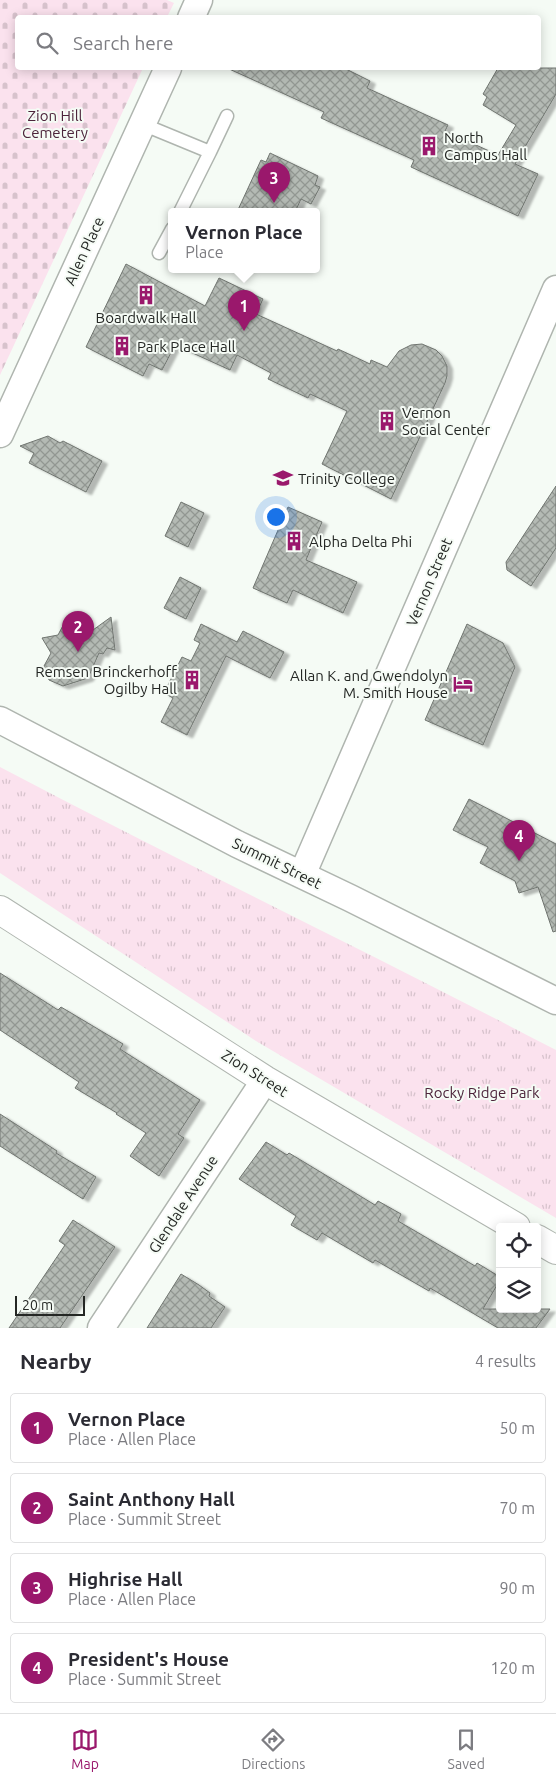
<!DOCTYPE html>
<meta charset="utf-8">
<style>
:root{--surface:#fff;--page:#f2f2f3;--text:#2b2b33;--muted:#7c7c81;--line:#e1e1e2;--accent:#9a186c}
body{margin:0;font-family:Ubuntu,sans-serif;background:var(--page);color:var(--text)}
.controls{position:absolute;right:15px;bottom:15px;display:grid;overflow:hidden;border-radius:5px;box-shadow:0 2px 12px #0003}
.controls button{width:45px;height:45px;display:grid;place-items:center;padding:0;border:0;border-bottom:1px solid var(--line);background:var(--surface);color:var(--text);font:25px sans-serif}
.scale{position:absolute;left:15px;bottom:12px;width:70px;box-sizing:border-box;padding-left:5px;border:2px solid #242724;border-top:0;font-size:14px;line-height:18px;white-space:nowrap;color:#242724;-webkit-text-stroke:4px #f5fbf5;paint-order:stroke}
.you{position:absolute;left:275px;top:516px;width:18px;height:18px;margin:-12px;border:4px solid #fff;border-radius:50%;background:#1a73e8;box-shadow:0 0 0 8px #1a73e833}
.badge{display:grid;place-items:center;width:32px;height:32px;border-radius:50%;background:var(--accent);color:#fff;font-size:16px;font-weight:700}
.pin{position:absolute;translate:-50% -41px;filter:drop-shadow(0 1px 2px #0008)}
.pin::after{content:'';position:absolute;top:26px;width:18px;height:15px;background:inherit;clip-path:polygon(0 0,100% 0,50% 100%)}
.popup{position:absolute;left:168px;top:208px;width:152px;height:65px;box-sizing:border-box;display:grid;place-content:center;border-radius:5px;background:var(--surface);filter:drop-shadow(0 1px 4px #0005);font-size:16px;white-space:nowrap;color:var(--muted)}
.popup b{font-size:19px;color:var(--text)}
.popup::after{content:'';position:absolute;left:50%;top:100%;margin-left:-10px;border:10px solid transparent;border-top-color:var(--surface)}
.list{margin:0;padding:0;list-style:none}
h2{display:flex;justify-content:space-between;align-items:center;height:65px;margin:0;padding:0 20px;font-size:21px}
h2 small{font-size:16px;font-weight:400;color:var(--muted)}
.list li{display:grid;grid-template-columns:32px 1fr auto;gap:15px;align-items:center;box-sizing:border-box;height:70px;margin:0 10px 10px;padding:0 10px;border:1px solid var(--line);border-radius:5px}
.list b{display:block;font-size:19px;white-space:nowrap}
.list p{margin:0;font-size:16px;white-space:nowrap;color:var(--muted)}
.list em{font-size:16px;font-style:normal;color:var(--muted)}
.icon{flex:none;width:28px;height:28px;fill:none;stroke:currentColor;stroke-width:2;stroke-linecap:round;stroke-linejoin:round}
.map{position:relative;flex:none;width:556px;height:1328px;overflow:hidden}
.search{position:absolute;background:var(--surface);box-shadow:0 2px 12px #0003;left:15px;right:15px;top:15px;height:55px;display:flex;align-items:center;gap:12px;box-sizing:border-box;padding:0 18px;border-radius:5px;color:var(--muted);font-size:19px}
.sheet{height:385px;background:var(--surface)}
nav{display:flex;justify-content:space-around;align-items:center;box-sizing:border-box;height:70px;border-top:1px solid var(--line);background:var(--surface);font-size:14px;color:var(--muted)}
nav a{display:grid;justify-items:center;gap:2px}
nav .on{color:var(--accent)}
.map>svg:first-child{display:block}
</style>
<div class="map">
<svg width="556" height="1328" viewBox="0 0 556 1328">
<defs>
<pattern id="cemetery-stones" width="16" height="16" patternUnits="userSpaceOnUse" patternTransform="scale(1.25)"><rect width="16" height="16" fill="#fbe2ee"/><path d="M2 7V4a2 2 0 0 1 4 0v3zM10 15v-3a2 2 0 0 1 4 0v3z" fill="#d7c2cc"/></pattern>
<pattern id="park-tufts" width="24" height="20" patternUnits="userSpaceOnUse" patternTransform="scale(1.25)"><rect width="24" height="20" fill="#fbe2ee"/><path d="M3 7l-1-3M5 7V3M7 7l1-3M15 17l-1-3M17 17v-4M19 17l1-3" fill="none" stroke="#d7c2cc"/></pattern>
<pattern id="building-cross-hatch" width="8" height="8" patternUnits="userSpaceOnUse" patternTransform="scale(1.25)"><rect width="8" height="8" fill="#b4bab4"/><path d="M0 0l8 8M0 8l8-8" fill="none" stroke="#929792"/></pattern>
<filter id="shadow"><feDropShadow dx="5.5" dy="3" stdDeviation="1" flood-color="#0004"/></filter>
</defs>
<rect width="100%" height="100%" fill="#f5fbf5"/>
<!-- cemetery -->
<path fill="url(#cemetery-stones)" d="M 0,0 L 167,0 L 174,3 L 167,17 L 18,18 L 18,68 L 143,68 L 0,375 Z"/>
<!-- park -->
<path fill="url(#park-tufts)" d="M 0,767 C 184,864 372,954 556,1050 L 556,1218 L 256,1041 L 0,873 Z"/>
<!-- building -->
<path fill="url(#building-cross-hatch)" stroke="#707570" filter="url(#shadow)" d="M 227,68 L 344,68 L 370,81 L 367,88 L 448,125 L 445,131 L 498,155 L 516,125 L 483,105 L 487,97 L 483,94 L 498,68 L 556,68 L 556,94 L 515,164 L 538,174 L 518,216 L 411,167 L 414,160 L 321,118 L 324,112 Z
M 270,153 L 318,176 L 315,185 L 320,187 L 311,204 L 301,199 L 295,212 L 237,212 L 261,160 L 266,162 Z
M 126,264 L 205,306 L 219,278 L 263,299 L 256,314 L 337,351 L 338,349 L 370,364 L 371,360 L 387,367 L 399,351 L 411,345 L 422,344 L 436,350 L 442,356 L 447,366 L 447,376 L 445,383 L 391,499 L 322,464 L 347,411 L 310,394 L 308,398 L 268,379 L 271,373 L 237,355 L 230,370 L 175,345 L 162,370 L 149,364 L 143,376 L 86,347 Z
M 48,436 L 60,443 L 63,441 L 102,461 L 86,492 L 29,463 L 34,453 L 20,446 Z
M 556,486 L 556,548 L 531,586 L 507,570 L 506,562 Z
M 181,502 L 204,513 L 188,547 L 165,536 Z
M 288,507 L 322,522 L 306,560 L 357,582 L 343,613 L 293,590 L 287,603 L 253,588 Z
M 180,577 L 201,588 L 186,619 L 164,608 Z
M 111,617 L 115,650 L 107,648 L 103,654 L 99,653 L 88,678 L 63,686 L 49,680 L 44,666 L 51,653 L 42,638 L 58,635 L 67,618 L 93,630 Z
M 201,624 L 237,642 L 243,631 L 284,652 L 270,678 L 226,656 L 187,735 L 161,722 L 173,698 L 164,693 L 182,657 L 191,661 L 200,643 L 194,640 Z
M 467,624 L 503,643 L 515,667 L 483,745 L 425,720 Z
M 469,799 L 556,844 L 556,931 L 553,932 L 538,887 L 519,893 L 515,881 L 480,863 L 488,847 L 453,830 Z
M 0,973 L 58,1010 L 61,1007 L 123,1044 L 120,1049 L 200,1100 L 178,1134 L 184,1138 L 159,1176 L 130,1156 L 146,1133 L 116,1114 L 117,1113 L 75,1088 L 79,1082 L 0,1030 Z
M 0,1114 L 57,1151 L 56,1153 L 96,1177 L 83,1199 L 0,1146 Z
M 266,1142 L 287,1155 L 289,1153 L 375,1205 L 378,1201 L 401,1214 L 398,1221 L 475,1266 L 477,1263 L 500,1277 L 500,1280 L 483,1309 L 550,1309 L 536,1328 L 498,1328 L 430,1288 L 429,1291 L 375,1260 L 373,1263 L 322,1233 L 317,1240 L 291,1225 L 296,1216 L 239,1179 Z
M 73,1220 L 115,1247 L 60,1328 L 9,1328 L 65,1245 L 59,1241 Z
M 181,1274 L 199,1285 L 210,1293 L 209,1296 L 225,1307 L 211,1328 L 147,1328 Z"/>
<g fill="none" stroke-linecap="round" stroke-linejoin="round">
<defs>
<path id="lane" d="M 142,124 L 210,152 L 180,212
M 210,152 L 227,116
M 159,253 L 172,229"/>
<path id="street" d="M 191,18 L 199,0
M 0,434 L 168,68
M 0,720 L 237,844 L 350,898 L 556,1001
M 302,875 L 556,289
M 101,1328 L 265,1080"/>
<path id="secondary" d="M 0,910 L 265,1080 L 516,1227
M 537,1239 L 556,1250"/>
</defs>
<!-- lane casing -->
<use href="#lane" stroke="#afb5af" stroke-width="15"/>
<!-- street casing -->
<use href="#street" stroke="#afb5af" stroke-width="29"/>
<!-- secondary casing -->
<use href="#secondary" stroke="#afb5af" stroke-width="30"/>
<!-- lane -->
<use href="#lane" stroke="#fff" stroke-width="12"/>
<!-- street -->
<use href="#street" stroke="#fff" stroke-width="26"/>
<!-- secondary -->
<use href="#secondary" stroke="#fff" stroke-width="28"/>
</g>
<!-- icons -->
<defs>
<symbol id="building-bare" viewBox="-9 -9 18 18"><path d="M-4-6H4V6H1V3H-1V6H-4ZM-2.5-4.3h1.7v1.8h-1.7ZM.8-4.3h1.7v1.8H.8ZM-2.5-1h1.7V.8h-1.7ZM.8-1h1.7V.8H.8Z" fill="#9a186c" stroke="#f5fbf5" stroke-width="2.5" paint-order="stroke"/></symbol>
<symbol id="university-bare" viewBox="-9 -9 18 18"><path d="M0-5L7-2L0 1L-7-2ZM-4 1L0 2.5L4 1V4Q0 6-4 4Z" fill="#9a186c" stroke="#f5fbf5" stroke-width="2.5" paint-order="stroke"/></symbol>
<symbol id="hotel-bare" viewBox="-9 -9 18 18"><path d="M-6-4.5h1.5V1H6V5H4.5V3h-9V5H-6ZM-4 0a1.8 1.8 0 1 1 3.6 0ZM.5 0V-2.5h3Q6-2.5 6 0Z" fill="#9a186c" stroke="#f5fbf5" stroke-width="2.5" paint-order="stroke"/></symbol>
</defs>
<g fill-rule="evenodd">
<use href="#building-bare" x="415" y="132" width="28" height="28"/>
<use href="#building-bare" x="132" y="281" width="28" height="28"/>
<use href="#building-bare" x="108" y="332" width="28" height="28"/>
<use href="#building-bare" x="373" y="407" width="28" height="28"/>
<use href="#university-bare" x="269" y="464" width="28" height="28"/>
<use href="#building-bare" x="280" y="527" width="28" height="28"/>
<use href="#building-bare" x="178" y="666" width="28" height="28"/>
<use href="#hotel-bare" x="449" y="670" width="28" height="28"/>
</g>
<g text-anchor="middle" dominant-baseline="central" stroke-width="4" stroke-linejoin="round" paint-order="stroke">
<!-- park labels -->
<g font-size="15" fill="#4d243b" stroke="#f5fbf5">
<text x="55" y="115">Zion Hill<tspan x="55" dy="17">Cemetery</tspan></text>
<text x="482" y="1092">Rocky Ridge Park</text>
</g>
<!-- poi labels -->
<g font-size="15" fill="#242724" stroke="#f5fbf5" text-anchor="start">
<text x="444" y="137">North<tspan x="444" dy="17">Campus Hall</tspan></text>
<text x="146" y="317" text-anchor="middle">Boardwalk Hall</text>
<text x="137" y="346">Park Place Hall</text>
<text x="402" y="412">Vernon<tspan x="402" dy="17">Social Center</tspan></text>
<text x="298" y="478">Trinity College</text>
<text x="309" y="541">Alpha Delta Phi</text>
<text x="177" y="671" text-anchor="end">Remsen Brinckerhoff<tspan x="177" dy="17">Ogilby Hall</tspan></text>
<text x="448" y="675" text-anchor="end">Allan K. and Gwendolyn<tspan x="448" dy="17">M. Smith House</tspan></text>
</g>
<!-- street labels -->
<g font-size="15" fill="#242724" stroke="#f5fbf5">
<text transform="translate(84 251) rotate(-65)">Allen Place</text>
<text transform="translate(429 582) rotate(-67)">Vernon Street</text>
<text transform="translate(277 863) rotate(26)">Summit Street</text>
<text transform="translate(255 1073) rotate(32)">Zion Street</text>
<text transform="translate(183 1204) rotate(-57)">Glendale Avenue</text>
</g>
</g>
</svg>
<div class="controls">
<button><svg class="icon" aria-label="locate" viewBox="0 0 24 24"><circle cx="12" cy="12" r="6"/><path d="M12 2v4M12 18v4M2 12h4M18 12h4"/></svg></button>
<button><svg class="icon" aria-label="layers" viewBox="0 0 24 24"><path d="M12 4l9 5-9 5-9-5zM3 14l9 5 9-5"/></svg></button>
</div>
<div class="scale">20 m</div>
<div class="you"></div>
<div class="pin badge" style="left:244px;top:331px">1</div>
<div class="popup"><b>Vernon Place</b>Place</div>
<div class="pin badge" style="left:78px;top:652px">2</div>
<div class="pin badge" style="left:274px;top:203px">3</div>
<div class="pin badge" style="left:519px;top:861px">4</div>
<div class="search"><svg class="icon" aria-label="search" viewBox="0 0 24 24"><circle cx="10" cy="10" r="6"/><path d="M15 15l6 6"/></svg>Search here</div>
</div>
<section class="sheet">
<h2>Nearby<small>4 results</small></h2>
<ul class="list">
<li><span class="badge">1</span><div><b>Vernon Place</b><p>Place · Allen Place</p></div><em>50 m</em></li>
<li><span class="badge">2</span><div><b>Saint Anthony Hall</b><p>Place · Summit Street</p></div><em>70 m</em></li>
<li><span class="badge">3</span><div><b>Highrise Hall</b><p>Place · Allen Place</p></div><em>90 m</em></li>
<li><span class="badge">4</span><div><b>President's House</b><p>Place · Summit Street</p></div><em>120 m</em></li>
</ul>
</section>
<nav>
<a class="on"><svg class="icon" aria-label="map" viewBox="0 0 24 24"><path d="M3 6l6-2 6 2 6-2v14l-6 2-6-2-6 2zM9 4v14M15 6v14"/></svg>Map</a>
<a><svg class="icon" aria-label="directions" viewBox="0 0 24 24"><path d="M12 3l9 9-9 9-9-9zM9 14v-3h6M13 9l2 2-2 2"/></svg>Directions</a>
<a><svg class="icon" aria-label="saved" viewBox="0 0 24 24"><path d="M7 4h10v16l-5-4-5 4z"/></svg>Saved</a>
</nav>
